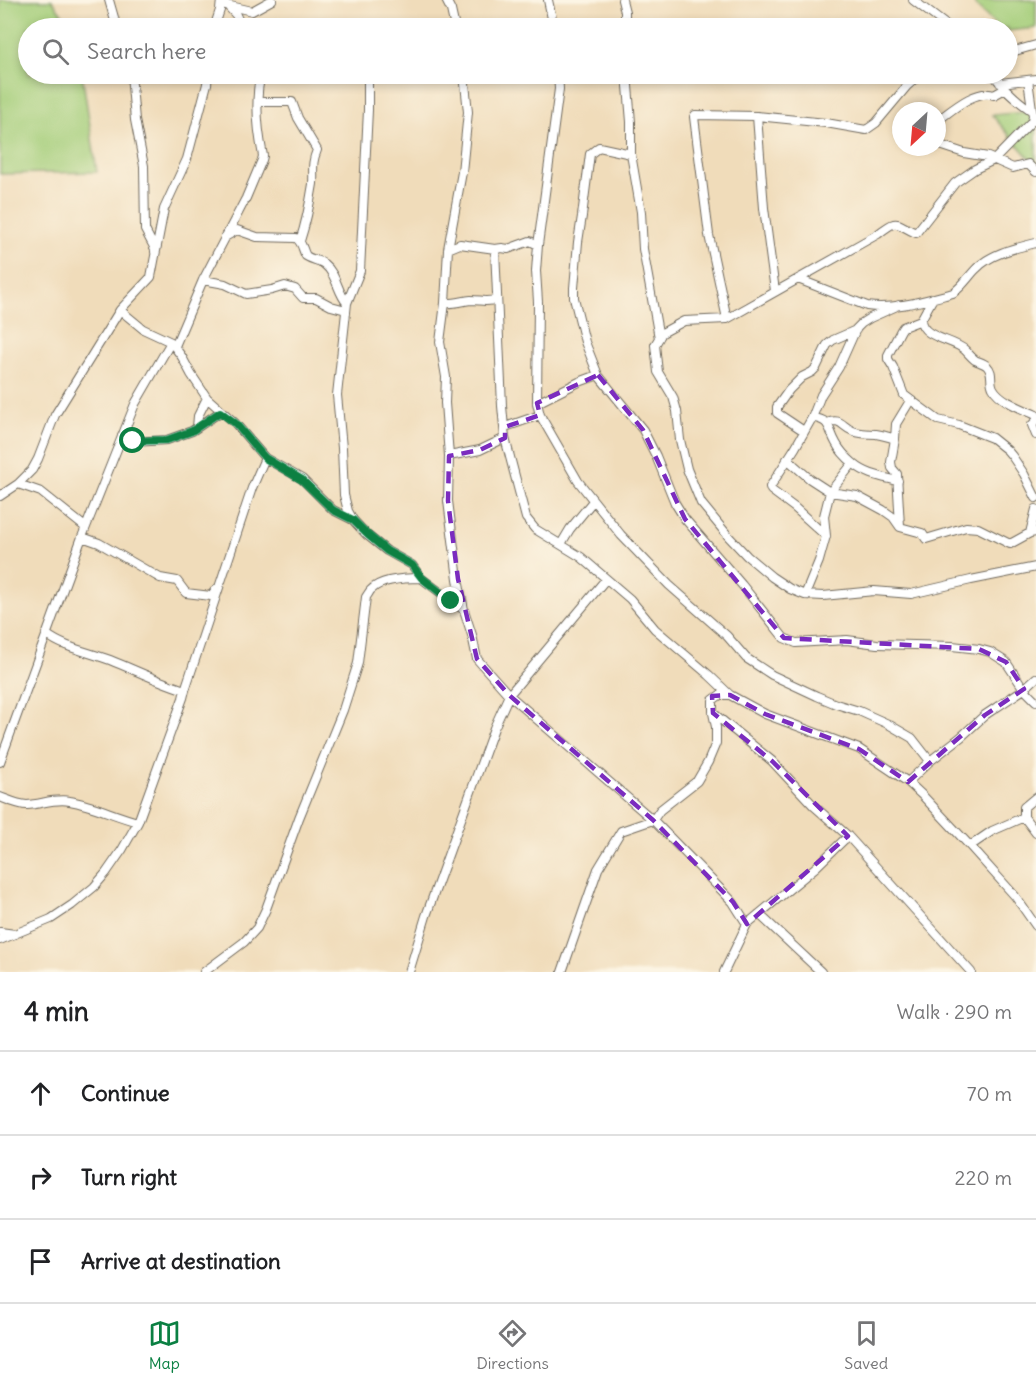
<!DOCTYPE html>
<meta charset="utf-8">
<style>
:root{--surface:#fff;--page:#f2f2f2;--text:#202124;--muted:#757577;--line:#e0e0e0;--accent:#0b8043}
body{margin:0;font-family:Delius,sans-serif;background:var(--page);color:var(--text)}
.compass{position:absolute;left:892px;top:102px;width:54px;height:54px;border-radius:50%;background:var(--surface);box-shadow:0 3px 9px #0003;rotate:206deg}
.stop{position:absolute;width:18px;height:18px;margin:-14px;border:4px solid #0b8043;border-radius:50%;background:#fff}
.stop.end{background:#0b8043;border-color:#fff;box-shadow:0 2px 6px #0008}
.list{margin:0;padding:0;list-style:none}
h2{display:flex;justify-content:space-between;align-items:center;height:78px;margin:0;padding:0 24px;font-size:26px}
h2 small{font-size:20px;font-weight:400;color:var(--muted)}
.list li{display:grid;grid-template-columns:39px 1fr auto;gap:18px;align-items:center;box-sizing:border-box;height:84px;padding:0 24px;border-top:2px solid var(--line)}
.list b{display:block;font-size:22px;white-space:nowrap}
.list em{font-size:20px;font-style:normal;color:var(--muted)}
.icon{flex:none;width:33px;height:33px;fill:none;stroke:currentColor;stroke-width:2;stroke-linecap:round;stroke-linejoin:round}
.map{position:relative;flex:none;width:1036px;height:972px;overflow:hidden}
.search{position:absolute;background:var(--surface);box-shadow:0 3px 9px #0003;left:18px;right:18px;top:18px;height:66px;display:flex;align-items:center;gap:15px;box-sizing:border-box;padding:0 21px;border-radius:33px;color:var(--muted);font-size:22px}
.sheet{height:330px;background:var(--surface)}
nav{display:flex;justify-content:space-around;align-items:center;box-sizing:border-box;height:84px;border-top:2px solid var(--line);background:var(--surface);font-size:16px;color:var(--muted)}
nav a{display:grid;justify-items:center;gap:3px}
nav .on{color:var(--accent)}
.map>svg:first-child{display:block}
</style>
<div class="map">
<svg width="1036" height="972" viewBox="0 0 1036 972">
<rect width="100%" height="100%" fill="#fcf5e5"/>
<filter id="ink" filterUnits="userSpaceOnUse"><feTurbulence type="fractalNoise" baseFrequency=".0167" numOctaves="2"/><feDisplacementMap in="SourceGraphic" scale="12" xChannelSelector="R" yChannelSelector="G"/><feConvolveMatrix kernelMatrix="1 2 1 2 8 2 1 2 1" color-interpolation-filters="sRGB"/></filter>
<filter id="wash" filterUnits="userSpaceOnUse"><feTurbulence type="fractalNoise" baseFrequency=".008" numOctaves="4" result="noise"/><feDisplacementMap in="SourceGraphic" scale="24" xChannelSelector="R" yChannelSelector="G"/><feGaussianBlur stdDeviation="1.35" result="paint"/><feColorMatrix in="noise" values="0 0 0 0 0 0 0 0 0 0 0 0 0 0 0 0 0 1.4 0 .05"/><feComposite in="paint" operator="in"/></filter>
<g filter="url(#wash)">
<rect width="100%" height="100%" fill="#f0dcba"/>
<!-- green -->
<path fill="#a5ce7a" stroke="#687c52" stroke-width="1.5" d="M 0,0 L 52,0 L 72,28 L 28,28 L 28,74 L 82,74 L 97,172 L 0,174 Z
M 974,0 L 1036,0 L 1036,28 L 1008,31 L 1008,28 L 999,28 L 975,5 Z
M 1036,111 L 1036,166 L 992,115 Z"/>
</g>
<g filter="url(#ink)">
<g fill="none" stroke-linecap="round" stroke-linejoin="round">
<defs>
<path id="minor" d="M 109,0 L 117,28
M 446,0 L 451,10 L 455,28
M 548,0 L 554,28
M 622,0 L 625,12 L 625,28
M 913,0 L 950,28
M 226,4 L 236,15 L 242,28
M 226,5 L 252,11 L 272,0
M 214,28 L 220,10 L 221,0
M 1008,53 L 1036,45
M 131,74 L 135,120 L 144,166 L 145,230 L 155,249 L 155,252
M 368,74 L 368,110 L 360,271 L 347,303 L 337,395 L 342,448 L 344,495 L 348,511 L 353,520 L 367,535 L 387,551 L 412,565 L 421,578 L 464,610
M 464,74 L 468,112 L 462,172 L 448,249 L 445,303 L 440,342 L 446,377 L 445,403 L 449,456 L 448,501 L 458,579 L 464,610 L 472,635 L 477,659 L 509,695 L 653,820 L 733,902 L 747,924
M 558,74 L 559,89 L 538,245 L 536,271 L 538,302 L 537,403 L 540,415 L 578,481 L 621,535 L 669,585 L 727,636 L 746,658 L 772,675 L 817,696 L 836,704 L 859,711 L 888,724 L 912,738 L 930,761
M 627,74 L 631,122 L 631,154 L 641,212 L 643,249 L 659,338
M 993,74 C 1004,89 1016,100 1032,111
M 1028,80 L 1033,116 L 1032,121 L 994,160 L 975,169 L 955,183 L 916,233 C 895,224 899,217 878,234 L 727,319 L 684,321 L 662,333 L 659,338 L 655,345 L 658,372 L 673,397 L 677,411 L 680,440 L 687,469 L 701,503 L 729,537 L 747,556 L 772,577 L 790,589 L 805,595 L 823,596 L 874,591 L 911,594 L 971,580 L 1036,567
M 1000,83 L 1036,79
M 258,102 L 292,102 L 298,118 L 317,150 C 311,165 314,169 313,184 C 310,203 306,223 300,241
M 757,116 L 764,208 L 775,291
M 937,121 C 951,111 976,88 994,95 L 1005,89
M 937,144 L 964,153 L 988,157 L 1013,168 L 1028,164 L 1036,172
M 631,154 L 599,147 L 590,154 L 582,216 L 578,242 L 574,288 L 574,298 L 585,342 L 598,375 L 643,430 L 656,456 L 675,503 L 685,519 L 742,585 L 784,638 L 796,643 L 847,640 L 877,644 L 952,646 L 979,649 L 990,652 L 1006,662 L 1024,689 L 1036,701
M 225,237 L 237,230 L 257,237 L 296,238 C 303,243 302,249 306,256 C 312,260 319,260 324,264 C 337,274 337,292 347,303
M 448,249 L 460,244 L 495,249 L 502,248 L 508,249 L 530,241 L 538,245
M 495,249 L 502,406 L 505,438 L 526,518 L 535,529 L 581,557 L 630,599 L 655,629 L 709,675 L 730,695 L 765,714 L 859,749 L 908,782 L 923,796 L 970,846 L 1015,896 L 1036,926
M 798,279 L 867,306 C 895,310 926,300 953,293 C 963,286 968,277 976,269 C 991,253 1016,248 1036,243
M 203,280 L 225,284 L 246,294 L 272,290 L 285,286 L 295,289 L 303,298 L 316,298 L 331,306 L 346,310
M 933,298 L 921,320 L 903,327 L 901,330 L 888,355 L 888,359 L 893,367 L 904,395 L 938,420 L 959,425 L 992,438 L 1007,450 L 1012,456 L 1024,474 L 1036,498
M 445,303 C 454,304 462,301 471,300 C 481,300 488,303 497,299
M 120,310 L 143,329 L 171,342 L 182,357 L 191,374 L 207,398 L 235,423 L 265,458 L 302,479 L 333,510 L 353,520
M 727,319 L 709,235 L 694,117 L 695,115 L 757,116 L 826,123 L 866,130 L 876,123 L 907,86 L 921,74
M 921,320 C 922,338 953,339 965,350 C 968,353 971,357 975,360 C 979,362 984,363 987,366 C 994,373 989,380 993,388 C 1000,401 1023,409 1036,415
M 175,346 L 203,280 L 246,198 L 262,160 L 263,156 C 259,136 256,114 258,93 C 258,86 260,80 261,74
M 537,403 L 579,382 L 598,375
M 812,418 C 831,419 828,429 836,443 C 840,451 847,458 854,464 C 867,475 883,477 898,481
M 1036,421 L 1032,425 L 1036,435
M 827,423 C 841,417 842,427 853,431 C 861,434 868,434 876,434 C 883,435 889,437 895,439
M 197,427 L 198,416 L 207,398
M 505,427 L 540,415
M 804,431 L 777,413 L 777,407 L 789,390 L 802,377 L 812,372 L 816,368 L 827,345 L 833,340 L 856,330
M 122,436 L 134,442 L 167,440 L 192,431 L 220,412
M 449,456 L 480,450 L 505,438
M 787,459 L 810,479 L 830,492 L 857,496 L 883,510 L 893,517 L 900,527 L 922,533 L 926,539 L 966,527 L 978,528 L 1010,544 L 1030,533 L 1036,532
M 18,484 L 41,492 L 85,527
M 0,496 L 18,484 L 32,470 L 38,459 L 55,415 L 120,310 L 151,277 L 164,209 L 187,159 L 207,84 L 208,74
M 900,526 L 897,474 L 892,468 L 891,462 L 895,439 L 896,424 L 910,401
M 1030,533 L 1036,509
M 826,536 L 795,508 L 771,490 L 770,487 L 795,448 L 812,418 L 821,395 L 839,367 L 856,329 L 862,323 L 870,318 L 899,305
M 82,537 L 99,543 L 160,578 L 177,581 L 186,593 L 211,596 L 216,589
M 561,544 L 570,529 L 593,501
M 805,595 L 819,561 L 826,536 L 824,516 L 830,492 L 853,463
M 46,634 C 64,648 89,652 110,660 C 135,670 159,682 185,690
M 713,713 L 772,761 L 814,806 L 848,836 L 971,972
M 0,762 L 82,537 L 135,404 L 171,342
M 908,782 L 930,761 L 961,737 L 985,715 L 1024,689 L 1036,678
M 0,797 C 8,800 19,805 27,805 C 42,804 55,798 70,801 C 93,805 115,816 138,822
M 1036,797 L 1024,807 L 1024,817 L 1036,833
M 970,846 L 992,831 L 1024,817
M 759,914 L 821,972
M 0,932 L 15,934
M 0,940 L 51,919 L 72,905 L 94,887 L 106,873 L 122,850 L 138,822 L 183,698 L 185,690 L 252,488 L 265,458
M 204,972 L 244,942 L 257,928 L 266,909 L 299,818 L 343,710 L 358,663 L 366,597 C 367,596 370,590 372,589 C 382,579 408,578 421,578
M 409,972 L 426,916 L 494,728 L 509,695 L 606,579
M 562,972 L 598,869 L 621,831 L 653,820 L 660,810 L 697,781 L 708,762 L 716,743 L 716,727 L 713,713 L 713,700 L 720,695 L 730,695
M 724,972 L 747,924 L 816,867 L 848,836"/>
</defs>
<!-- minor casing -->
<use href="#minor" stroke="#70695d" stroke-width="10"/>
<!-- minor -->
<use href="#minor" stroke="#fff" stroke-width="8"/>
</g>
</g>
<g fill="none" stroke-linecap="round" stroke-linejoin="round" filter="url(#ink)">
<!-- route -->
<path stroke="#0b8043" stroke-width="8" d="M 133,441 L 167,440 L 192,431 L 220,412 L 235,423 L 265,458 L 302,480 L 333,510 L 353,520 L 368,535 L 387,551 L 412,565 L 422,578 L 451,601"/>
</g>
<!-- marked area -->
<path fill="none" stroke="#7b2cbf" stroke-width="4.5" stroke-dasharray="12 8" stroke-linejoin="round" d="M 598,375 L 643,430 L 685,519 L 784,638 L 979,649 L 1006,662 L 1024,689 L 985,715 L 908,782 L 859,749 L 765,714 L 730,695 L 712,696 L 713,713 L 772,761 L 848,836 L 747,924 L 733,902 L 653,820 L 509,695 L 477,659 L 458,579 L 448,501 L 449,456 L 480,450 L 505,438 L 505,427 L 540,415 L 537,403 Z"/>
</svg>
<svg class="compass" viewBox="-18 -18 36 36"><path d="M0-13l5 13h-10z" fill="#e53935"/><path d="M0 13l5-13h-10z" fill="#757577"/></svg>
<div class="stop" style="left:133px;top:441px"></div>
<div class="stop end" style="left:451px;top:601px"></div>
<div class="search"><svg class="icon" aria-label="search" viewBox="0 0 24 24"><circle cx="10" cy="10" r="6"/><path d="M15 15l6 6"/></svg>Search here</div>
</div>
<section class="sheet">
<h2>4 min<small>Walk · 290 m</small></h2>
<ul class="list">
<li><svg class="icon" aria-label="ahead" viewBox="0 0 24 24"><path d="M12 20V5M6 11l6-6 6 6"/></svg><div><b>Continue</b></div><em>70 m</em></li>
<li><svg class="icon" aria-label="right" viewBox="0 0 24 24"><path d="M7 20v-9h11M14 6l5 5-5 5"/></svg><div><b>Turn right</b></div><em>220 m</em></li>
<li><svg class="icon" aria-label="arrive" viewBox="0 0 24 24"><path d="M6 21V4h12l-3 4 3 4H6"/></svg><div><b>Arrive at destination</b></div></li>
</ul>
</section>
<nav>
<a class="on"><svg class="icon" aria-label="map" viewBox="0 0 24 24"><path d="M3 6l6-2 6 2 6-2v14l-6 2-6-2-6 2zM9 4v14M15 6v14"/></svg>Map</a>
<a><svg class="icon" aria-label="directions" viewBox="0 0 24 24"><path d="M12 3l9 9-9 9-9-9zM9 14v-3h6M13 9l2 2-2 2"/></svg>Directions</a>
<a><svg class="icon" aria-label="saved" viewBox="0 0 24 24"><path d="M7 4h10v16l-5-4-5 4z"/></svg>Saved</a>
</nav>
